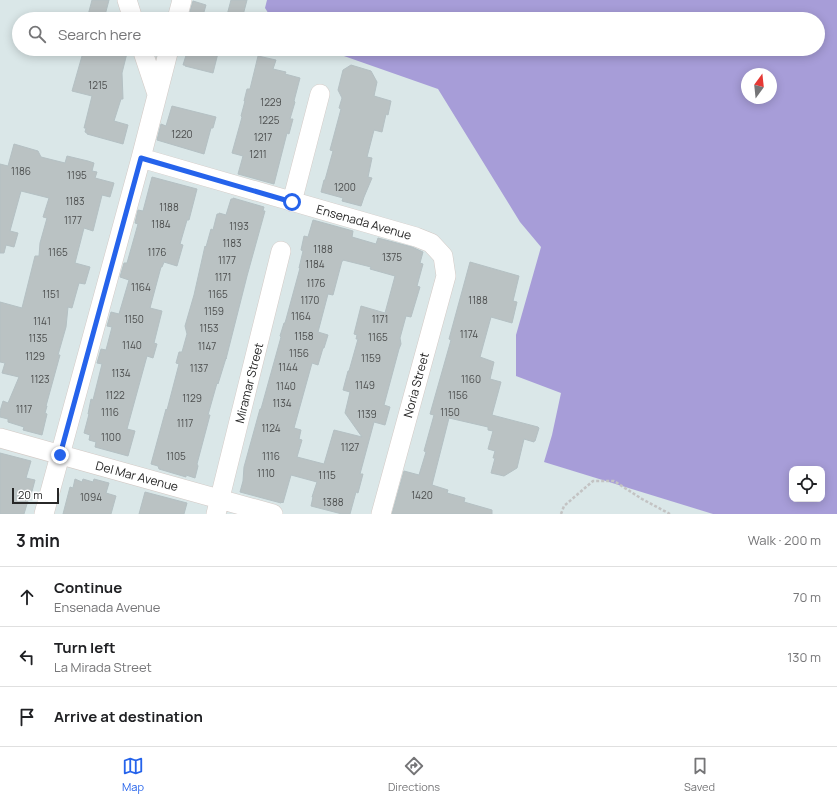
<!DOCTYPE html>
<meta charset="utf-8">
<style>
:root{--surface:#fff;--page:#f6f6f6;--text:#202124;--muted:#757577;--line:#e0e0e0;--accent:#2563eb}
body{margin:0;font-family:Manrope,sans-serif;background:var(--page);color:var(--text)}
.controls{position:absolute;right:12px;bottom:12px;display:grid;overflow:hidden;border-radius:8px;box-shadow:0 2px 10px #0003}
.controls button{width:36px;height:36px;display:grid;place-items:center;padding:0;border:0;border-bottom:1px solid var(--line);background:var(--surface);color:var(--text);font:20px sans-serif}
.compass{position:absolute;left:741px;top:68px;width:36px;height:36px;border-radius:50%;background:var(--surface);box-shadow:0 2px 10px #0003;rotate:15deg}
.scale{position:absolute;left:12px;bottom:10px;width:47px;box-sizing:border-box;padding-left:4px;border:2px solid #272727;border-top:0;font-size:11px;line-height:14px;white-space:nowrap;color:#272727;-webkit-text-stroke:3px #fff;paint-order:stroke}
.stop{position:absolute;width:12px;height:12px;margin:-9px;border:3px solid #2563eb;border-radius:50%;background:#fff}
.stop.end{background:#2563eb;border-color:#fff;box-shadow:0 1px 4px #0008}
.list{margin:0;padding:0;list-style:none}
h2{display:flex;justify-content:space-between;align-items:center;height:52px;margin:0;padding:0 16px;font-size:17px}
h2 small{font-size:13px;font-weight:400;color:var(--muted)}
.list li{display:grid;grid-template-columns:26px 1fr auto;gap:12px;align-items:center;box-sizing:border-box;height:60px;padding:0 16px;border-top:1px solid var(--line)}
.list b{display:block;font-size:15px;white-space:nowrap}
.list p{margin:0;font-size:13px;white-space:nowrap;color:var(--muted)}
.list em{font-size:13px;font-style:normal;color:var(--muted)}
.icon{flex:none;width:22px;height:22px;fill:none;stroke:currentColor;stroke-width:2;stroke-linecap:round;stroke-linejoin:round}
.map{position:relative;flex:none;width:837px;height:514px;overflow:hidden}
.search{position:absolute;background:var(--surface);box-shadow:0 2px 10px #0003;left:12px;right:12px;top:12px;height:44px;display:flex;align-items:center;gap:10px;box-sizing:border-box;padding:0 14px;border-radius:22px;color:var(--muted);font-size:15px}
.sheet{height:232px;background:var(--surface)}
nav{display:flex;justify-content:space-around;align-items:center;box-sizing:border-box;height:56px;border-top:1px solid var(--line);background:var(--surface);font-size:11px;color:var(--muted)}
nav a{display:grid;justify-items:center;gap:2px}
nav .on{color:var(--accent)}
.map>svg:first-child{display:block}
</style>
<div class="map">
<svg width="837" height="514" viewBox="0 0 837 514">
<rect width="100%" height="100%" fill="#dae7e8"/>
<!-- green -->
<path fill="#a79dd8" fill-rule="evenodd" d="M 267,0 L 837,0 L 837,514 L 713,514 L 544,462 L 552,435 L 561,393 L 516,376 L 516,335 L 541,247 L 520,222 L 438,89 L 324,49 L 818,49 L 818,19 L 272,19 L 265,8 ZM 747,74 L 771,74 L 771,98 L 747,98 ZM 792,469 L 822,469 L 822,499 L 792,499 Z"/>
<!-- building -->
<path fill="#bac2c3" stroke="#b4c0c3" fill-rule="evenodd" d="M 92,0 L 109,0 L 104,19 L 87,19 Z
M 231,0 L 247,0 L 242,19 L 226,19 Z
M 193,1 L 206,5 L 202,19 L 188,19 Z
M 84,49 L 128,49 L 122,73 L 123,99 L 121,99 L 114,121 L 128,125 L 123,144 L 87,134 L 87,133 L 85,132 L 86,128 L 84,128 L 92,96 L 72,91 Z
M 188,49 L 219,49 L 213,73 L 185,66 L 185,65 L 183,65 Z
M 258,56 L 276,60 L 273,69 L 286,72 L 285,74 L 300,78 L 294,101 L 295,102 L 290,119 L 293,119 L 289,134 L 287,133 L 274,184 L 238,174 L 243,156 L 232,153 L 242,117 L 241,116 L 245,101 L 244,101 L 247,89 L 250,89 Z
M 351,65 L 371,71 L 377,82 L 374,96 L 391,101 L 388,115 L 386,114 L 382,132 L 374,130 L 367,157 L 372,158 L 368,177 L 372,178 L 364,197 L 361,206 L 342,201 L 343,198 L 321,192 L 324,180 L 325,180 L 333,151 L 330,150 L 341,109 L 339,108 L 342,98 L 338,90 L 343,70 Z
M 172,106 L 216,117 L 213,128 L 211,128 L 204,154 L 157,140 L 161,124 L 166,126 Z
M 14,144 L 38,151 L 41,157 L 65,163 L 67,156 L 88,161 L 94,163 L 92,171 L 97,172 L 95,178 L 114,183 L 110,197 L 102,195 L 93,231 L 84,228 L 75,263 L 90,267 L 85,284 L 79,283 L 72,308 L 68,307 L 66,327 L 58,355 L 60,355 L 46,406 L 47,406 L 45,413 L 47,414 L 42,435 L 23,430 L 24,427 L 8,422 L 8,419 L 0,417 L 0,411 L 3,401 L 8,403 L 19,377 L 2,373 L 5,363 L 0,362 L 0,302 L 22,308 L 35,256 L 39,256 L 40,243 L 47,218 L 43,217 L 49,198 L 21,191 L 10,231 L 18,233 L 14,247 L 6,245 L 4,253 L 0,253 L 0,164 L 8,166 Z
M 152,177 L 197,189 L 189,220 L 187,220 L 180,244 L 183,245 L 177,266 L 164,262 L 162,267 L 161,267 L 150,308 L 162,311 L 154,343 L 157,344 L 153,358 L 147,356 L 127,429 L 135,431 L 128,456 L 95,447 L 96,442 L 89,440 L 90,435 L 84,433 L 89,414 L 88,414 L 91,399 L 93,400 L 102,364 L 97,363 L 101,349 L 106,350 L 112,327 L 107,326 L 111,312 L 119,314 L 129,280 L 120,277 L 124,263 L 127,263 L 138,224 L 135,223 L 138,210 L 143,211 Z
M 233,198 L 264,207 L 263,211 L 265,211 L 247,276 L 226,359 L 226,358 L 218,384 L 217,383 L 208,415 L 210,415 L 197,464 L 198,466 L 195,478 L 186,475 L 186,477 L 159,469 L 158,466 L 151,464 L 166,409 L 167,410 L 179,364 L 176,363 L 179,352 L 182,352 L 187,334 L 185,326 L 194,295 L 205,246 L 206,247 L 211,229 L 213,230 L 217,214 L 219,214 L 219,213 L 226,215 L 231,199 L 233,199 Z
M 313,220 L 353,231 L 352,237 L 376,244 L 378,238 L 412,247 L 423,252 L 420,263 L 423,264 L 417,286 L 420,287 L 411,317 L 406,316 L 400,338 L 401,344 L 399,349 L 384,405 L 390,407 L 385,425 L 374,422 L 360,474 L 363,474 L 358,493 L 356,492 L 350,514 L 342,514 L 311,506 L 313,497 L 312,497 L 317,482 L 291,475 L 283,503 L 282,502 L 281,503 L 240,492 L 243,481 L 244,467 L 260,409 L 261,409 L 281,337 L 280,336 L 284,323 L 285,323 L 300,268 L 299,268 L 303,251 L 301,250 L 304,236 L 308,237 ZM 343,260 L 371,267 L 370,269 L 395,276 L 385,313 L 361,306 L 354,334 L 357,335 L 356,339 L 358,339 L 349,371 L 348,371 L 343,390 L 350,392 L 345,413 L 362,437 L 334,430 L 324,464 L 297,457 L 302,440 L 299,439 L 301,430 L 294,428 L 312,363 L 318,365 L 323,348 L 324,348 L 328,335 L 318,332 L 328,294 L 333,295 L 342,261 L 343,261 Z
M 470,262 L 519,276 L 513,301 L 517,302 L 512,323 L 491,317 L 480,357 L 494,362 L 490,379 L 501,382 L 492,415 L 538,427 L 539,428 L 535,441 L 534,441 L 534,442 L 524,439 L 517,468 L 504,476 L 491,473 L 495,458 L 493,458 L 495,451 L 488,449 L 493,431 L 488,430 L 488,427 L 449,418 L 432,485 L 448,490 L 447,493 L 465,498 L 464,502 L 492,510 L 492,514 L 392,514 L 404,471 L 419,475 L 426,452 L 424,451 L 434,415 L 430,414 L 451,340 L 449,339 Z
M 0,453 L 31,461 L 26,478 L 35,480 L 31,495 L 30,494 L 24,514 L 0,514 Z
M 75,479 L 82,482 L 83,479 L 93,482 L 94,479 L 109,483 L 106,493 L 116,496 L 111,514 L 63,514 L 70,487 L 73,488 Z
M 145,492 L 187,503 L 184,514 L 139,514 Z"/>
<g fill="none" stroke-linecap="round" stroke-linejoin="round">
<defs>
<path id="minor" d="M 127,0 L 133,19
M 177,19 L 182,0
M 142,49 L 157,94
M 141,158 L 416,237 L 431,243 L 443,256 L 446,276 L 381,514
M 292,202 L 320,94
M 0,438 L 273,514
M 44,514 L 141,158 L 169,49
M 216,514 L 281,251"/>
</defs>
<!-- minor casing -->
<use href="#minor" stroke="#d3cac6" stroke-width="20"/>
<!-- path -->
<path stroke="#c3c3c3" stroke-width="2.5" stroke-dasharray="3 2" stroke-linecap="butt" d="M 561,514 L 564,506 L 593,481 L 614,481 L 642,499 L 670,514"/>
<!-- minor -->
<use href="#minor" stroke="#fff" stroke-width="19"/>
</g>
<g fill="none" stroke-linecap="round" stroke-linejoin="round">
<!-- route -->
<path stroke="#2563eb" stroke-width="5" d="M 60,455 L 141,158 L 292,202"/>
</g>
<g text-anchor="middle" dominant-baseline="central" stroke-width="3.5" stroke-linejoin="round" paint-order="stroke">
<!-- number labels -->
<g font-size="10" fill="#4c4e4e">
<text x="98" y="85">1215</text>
<text x="271" y="102">1229</text>
<text x="269" y="120">1225</text>
<text x="182" y="134">1220</text>
<text x="263" y="137">1217</text>
<text x="258" y="154">1211</text>
<text x="21" y="171">1186</text>
<text x="77" y="175">1195</text>
<text x="345" y="187">1200</text>
<text x="75" y="201">1183</text>
<text x="169" y="207">1188</text>
<text x="73" y="220">1177</text>
<text x="161" y="224">1184</text>
<text x="239" y="226">1193</text>
<text x="232" y="243">1183</text>
<text x="323" y="249">1188</text>
<text x="58" y="252">1165</text>
<text x="157" y="252">1176</text>
<text x="392" y="257">1375</text>
<text x="227" y="260">1177</text>
<text x="315" y="264">1184</text>
<text x="223" y="277">1171</text>
<text x="316" y="283">1176</text>
<text x="141" y="287">1164</text>
<text x="51" y="294">1151</text>
<text x="218" y="294">1165</text>
<text x="310" y="300">1170</text>
<text x="478" y="300">1188</text>
<text x="214" y="311">1159</text>
<text x="301" y="316">1164</text>
<text x="134" y="319">1150</text>
<text x="380" y="319">1171</text>
<text x="42" y="321">1141</text>
<text x="209" y="328">1153</text>
<text x="469" y="334">1174</text>
<text x="304" y="336">1158</text>
<text x="378" y="337">1165</text>
<text x="38" y="338">1135</text>
<text x="132" y="345">1140</text>
<text x="207" y="346">1147</text>
<text x="299" y="353">1156</text>
<text x="35" y="356">1129</text>
<text x="371" y="358">1159</text>
<text x="288" y="367">1144</text>
<text x="199" y="368">1137</text>
<text x="121" y="373">1134</text>
<text x="40" y="379">1123</text>
<text x="471" y="379">1160</text>
<text x="365" y="385">1149</text>
<text x="286" y="386">1140</text>
<text x="115" y="395">1122</text>
<text x="458" y="395">1156</text>
<text x="192" y="398">1129</text>
<text x="282" y="403">1134</text>
<text x="24" y="409">1117</text>
<text x="110" y="412">1116</text>
<text x="450" y="412">1150</text>
<text x="367" y="414">1139</text>
<text x="185" y="423">1117</text>
<text x="271" y="428">1124</text>
<text x="111" y="437">1100</text>
<text x="350" y="447">1127</text>
<text x="176" y="456">1105</text>
<text x="271" y="456">1116</text>
<text x="266" y="473">1110</text>
<text x="327" y="475">1115</text>
<text x="422" y="495">1420</text>
<text x="91" y="497">1094</text>
<text x="333" y="502">1388</text>
</g>
<!-- street labels -->
<g font-size="12" fill="#272727" stroke="#fff">
<text transform="translate(364 222) rotate(16)">Ensenada Avenue</text>
<text transform="translate(249 383) rotate(-76)">Miramar Street</text>
<text transform="translate(416 385) rotate(-75)">Noria Street</text>
<text transform="translate(137 476) rotate(15)">Del Mar Avenue</text>
</g>
</g>
</svg>
<div class="controls">
<button><svg class="icon" aria-label="locate" viewBox="0 0 24 24"><circle cx="12" cy="12" r="6"/><path d="M12 2v4M12 18v4M2 12h4M18 12h4"/></svg></button>
</div>
<svg class="compass" viewBox="-18 -18 36 36"><path d="M0-13l5 13h-10z" fill="#e53935"/><path d="M0 13l5-13h-10z" fill="#757577"/></svg>
<div class="scale">20 m</div>
<div class="stop" style="left:292px;top:202px"></div>
<div class="stop end" style="left:60px;top:455px"></div>
<div class="search"><svg class="icon" aria-label="search" viewBox="0 0 24 24"><circle cx="10" cy="10" r="6"/><path d="M15 15l6 6"/></svg>Search here</div>
</div>
<section class="sheet">
<h2>3 min<small>Walk · 200 m</small></h2>
<ul class="list">
<li><svg class="icon" aria-label="ahead" viewBox="0 0 24 24"><path d="M12 20V5M6 11l6-6 6 6"/></svg><div><b>Continue</b><p>Ensenada Avenue</p></div><em>70 m</em></li>
<li><svg class="icon" aria-label="left" viewBox="0 0 24 24"><path d="M17 20v-9H6M10 6l-5 5 5 5"/></svg><div><b>Turn left</b><p>La Mirada Street</p></div><em>130 m</em></li>
<li><svg class="icon" aria-label="arrive" viewBox="0 0 24 24"><path d="M6 21V4h12l-3 4 3 4H6"/></svg><div><b>Arrive at destination</b></div></li>
</ul>
</section>
<nav>
<a class="on"><svg class="icon" aria-label="map" viewBox="0 0 24 24"><path d="M3 6l6-2 6 2 6-2v14l-6 2-6-2-6 2zM9 4v14M15 6v14"/></svg>Map</a>
<a><svg class="icon" aria-label="directions" viewBox="0 0 24 24"><path d="M12 3l9 9-9 9-9-9zM9 14v-3h6M13 9l2 2-2 2"/></svg>Directions</a>
<a><svg class="icon" aria-label="saved" viewBox="0 0 24 24"><path d="M7 4h10v16l-5-4-5 4z"/></svg>Saved</a>
</nav>
